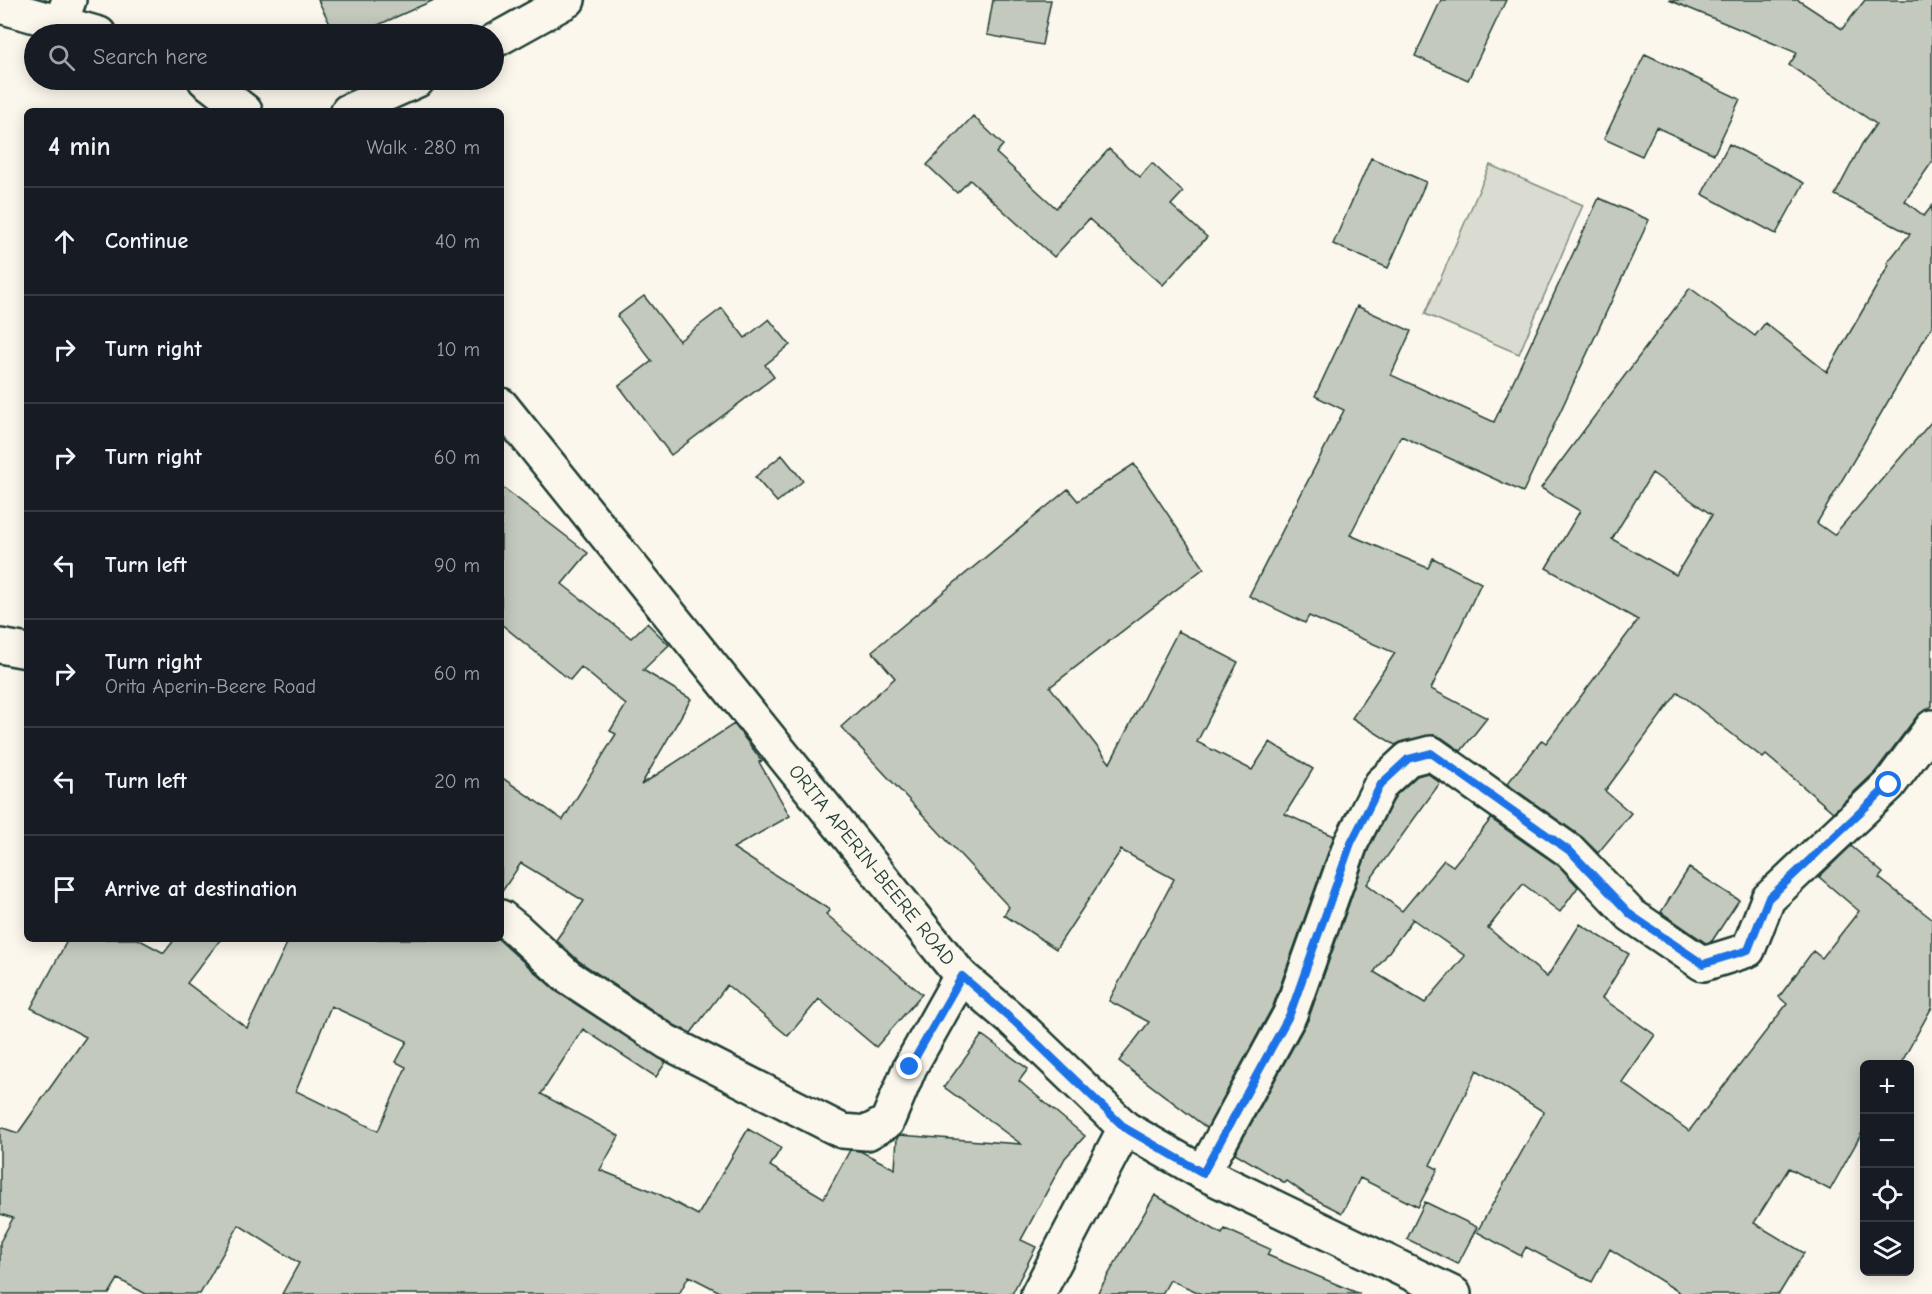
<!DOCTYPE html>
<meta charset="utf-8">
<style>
:root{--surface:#171b24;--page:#20242c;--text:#f1f3f6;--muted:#9ea1a6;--line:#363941}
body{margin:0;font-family:"Comic Neue",sans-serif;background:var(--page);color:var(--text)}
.controls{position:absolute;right:18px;bottom:18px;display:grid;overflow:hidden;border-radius:9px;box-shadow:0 3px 15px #0003}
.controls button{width:54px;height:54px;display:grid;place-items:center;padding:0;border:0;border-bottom:2px solid var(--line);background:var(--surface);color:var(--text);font:30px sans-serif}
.stop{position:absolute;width:18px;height:18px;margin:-14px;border:4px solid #1a73e8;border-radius:50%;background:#fff}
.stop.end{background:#1a73e8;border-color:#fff;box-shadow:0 2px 6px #0008}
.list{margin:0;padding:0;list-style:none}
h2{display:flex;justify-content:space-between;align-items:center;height:78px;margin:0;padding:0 24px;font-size:26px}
h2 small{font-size:20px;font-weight:400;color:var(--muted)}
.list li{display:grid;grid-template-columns:39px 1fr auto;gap:18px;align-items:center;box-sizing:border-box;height:108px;padding:0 24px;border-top:2px solid var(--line)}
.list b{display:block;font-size:22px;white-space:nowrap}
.list p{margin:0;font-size:20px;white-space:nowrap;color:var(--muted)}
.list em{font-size:20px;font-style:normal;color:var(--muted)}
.icon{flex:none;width:33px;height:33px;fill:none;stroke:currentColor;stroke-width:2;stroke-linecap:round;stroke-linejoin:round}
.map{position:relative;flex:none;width:1932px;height:1294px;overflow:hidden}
.search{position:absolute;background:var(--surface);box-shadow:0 3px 15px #0003;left:24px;top:24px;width:480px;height:66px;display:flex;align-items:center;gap:15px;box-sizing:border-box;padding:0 21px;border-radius:33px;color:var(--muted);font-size:22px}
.panel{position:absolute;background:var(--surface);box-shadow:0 3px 15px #0003;left:24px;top:108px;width:480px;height:834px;border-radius:9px}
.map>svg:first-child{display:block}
</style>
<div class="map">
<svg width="1932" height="1294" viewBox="0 0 1932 1294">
<rect width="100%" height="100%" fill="#fbf7ec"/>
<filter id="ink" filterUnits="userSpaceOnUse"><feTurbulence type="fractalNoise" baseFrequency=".0167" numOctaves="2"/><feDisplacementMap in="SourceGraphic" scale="12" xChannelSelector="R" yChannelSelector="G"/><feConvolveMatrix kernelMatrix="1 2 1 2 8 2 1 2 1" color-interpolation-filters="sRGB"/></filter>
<g filter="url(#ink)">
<!-- garden -->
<path fill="#dbdcd1" stroke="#7d8c82" stroke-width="1.5" d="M 1490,165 L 1583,205 L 1519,354 L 1425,314 Z"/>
<!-- building -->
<path fill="#c4c9be" stroke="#1f3d34" stroke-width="1.5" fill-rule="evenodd" d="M 318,0 L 434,0 L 358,34 L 335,34 Z
M 993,0 L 1051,0 L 1042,45 L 987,35 Z
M 1441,0 L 1506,0 L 1468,80 L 1415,56 Z
M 1669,0 L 1798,0 L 1842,29 L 1865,0 L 1932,0 L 1932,162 L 1905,201 L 1924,216 L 1932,206 L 1932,326 L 1817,523 L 1834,535 L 1932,421 L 1932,706 L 1917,716 L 1875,772 L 1833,812 L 1766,755 L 1763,758 L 1678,692 L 1605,791 L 1631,813 L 1598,853 L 1582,837 L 1507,784 L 1542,740 L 1546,743 L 1638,620 L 1546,568 L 1580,511 L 1541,488 L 1690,288 L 1755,336 L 1765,323 L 1827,372 L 1889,265 L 1887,263 L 1910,234 L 1835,195 L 1862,144 L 1876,124 L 1789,65 L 1797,53 ZM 1652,473 L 1712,515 L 1676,575 L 1612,539 Z
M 1645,54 L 1740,99 L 1714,154 L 1656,127 L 1642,156 L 1604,139 Z
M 973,116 L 1003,145 L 996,153 L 1056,208 L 1109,149 L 1140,177 L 1152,163 L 1183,192 L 1171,205 L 1207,237 L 1163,285 L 1089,219 L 1054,257 L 970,180 L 957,193 L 927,165 Z
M 1729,144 L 1804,183 L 1776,234 L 1702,194 Z
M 1371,158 L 1426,182 L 1388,268 L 1333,244 Z
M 1599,198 L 1649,220 L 1523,492 L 1401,436 L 1350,535 L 1428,568 L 1433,558 L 1481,583 L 1431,689 L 1487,718 L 1461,751 L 1442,738 L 1434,735 L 1403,741 L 1395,745 L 1352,718 L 1395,653 L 1309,616 L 1305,623 L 1249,596 L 1344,410 L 1315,396 L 1357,306 L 1411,331 L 1391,375 L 1494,422 Z
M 644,296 L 679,341 L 722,308 L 745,338 L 769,319 L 790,345 L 765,365 L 774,377 L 671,455 L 619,386 L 652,361 L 617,316 Z
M 782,455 L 803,481 L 777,502 L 755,477 Z
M 1134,464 L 1204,568 L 1050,687 L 1110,763 L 1178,631 L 1238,662 L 1197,742 L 1252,770 L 1270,742 L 1313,769 L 1285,814 L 1334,836 L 1273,1006 L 1207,1128 L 1119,1061 L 1149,1022 L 1109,1001 L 1174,879 L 1121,850 L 1056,949 L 1004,915 L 1009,907 L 841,727 L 895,678 L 872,651 L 1068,489 L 1078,501 Z
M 501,486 L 588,553 L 562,584 L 631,638 L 647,623 L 669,645 L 643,670 L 691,699 L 641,785 L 734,724 L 762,761 L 759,762 L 790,816 L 733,848 L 830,910 L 826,914 L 922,994 L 876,1047 L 819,999 L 788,1036 L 727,985 L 691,1033 L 676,1026 L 579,961 L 556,940 L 584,901 L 521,863 L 501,893 L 501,777 L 563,820 L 616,734 L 610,731 L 626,705 L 581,667 L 570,680 L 501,624 Z
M 1427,773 L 1440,783 L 1367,884 L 1402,911 L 1444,860 L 1453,866 L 1491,819 L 1559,866 L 1578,887 L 1560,912 L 1523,884 L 1488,928 L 1547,977 L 1580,924 L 1629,954 L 1602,998 L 1655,1035 L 1622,1082 L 1689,1131 L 1787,1004 L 1779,997 L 1813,951 L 1822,958 L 1859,911 L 1819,877 L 1851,846 L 1883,873 L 1879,878 L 1932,919 L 1932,1007 L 1900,1065 L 1864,1065 L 1864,1129 L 1830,1190 L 1789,1168 L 1754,1223 L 1804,1253 L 1779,1294 L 1682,1294 L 1610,1249 L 1592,1282 L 1526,1247 L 1521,1256 L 1477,1232 L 1544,1112 L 1477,1070 L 1430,1165 L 1438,1169 L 1418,1207 L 1360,1178 L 1342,1213 L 1307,1195 L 1287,1181 L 1285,1183 L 1235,1153 L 1308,1020 L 1368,850 L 1396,795 L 1417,776 ZM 1411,918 L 1465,956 L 1425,1003 L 1374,972 L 1413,919 Z
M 1689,868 L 1739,900 L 1712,941 L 1706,943 L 1661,912 Z
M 68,939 L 138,939 L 164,953 L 175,939 L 221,939 L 187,983 L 247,1028 L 289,939 L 498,939 L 557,992 L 666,1062 L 656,1077 L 583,1029 L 541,1094 L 619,1136 L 600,1170 L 657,1193 L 698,1215 L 748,1129 L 781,1148 L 770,1166 L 824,1198 L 850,1150 L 860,1151 L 895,1169 L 897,1138 L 899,1135 L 1021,1144 L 944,1087 L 982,1035 L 1028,1069 L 1019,1081 L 1085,1136 L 1065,1158 L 1021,1240 L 1036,1247 L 1012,1294 L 724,1294 L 689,1276 L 679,1294 L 282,1294 L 299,1263 L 239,1225 L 200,1294 L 146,1294 L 118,1279 L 109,1294 L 0,1294 L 0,1242 L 13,1218 L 0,1214 L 0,1127 L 18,1133 L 86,1037 L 31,1008 ZM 331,1006 L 407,1041 L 396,1062 L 406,1067 L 378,1131 L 296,1091 Z
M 1155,1195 L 1222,1234 L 1225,1229 L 1270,1249 L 1267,1255 L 1360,1294 L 1202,1294 L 1170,1280 L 1162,1294 L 1097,1294 Z
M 1425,1202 L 1477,1227 L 1458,1264 L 1407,1239 Z"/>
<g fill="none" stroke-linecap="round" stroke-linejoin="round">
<defs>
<path id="minor" d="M 60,24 L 69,0
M 494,41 L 568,0
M 348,111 L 418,80
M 0,646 L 27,651
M 501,917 L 516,929 L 567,976 L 667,1042 L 842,1131 L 867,1133 L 887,1122 L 910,1067 L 961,976
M 1203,1173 L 1290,1014 L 1351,843 L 1381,784 L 1408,759 L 1431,753 L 1571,852 L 1631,915 L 1703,964 L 1748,950 L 1768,899 L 1889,785 L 1932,727
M 1038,1294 L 1125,1128"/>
<path id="major" d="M 0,6 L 99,34
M 205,80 L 245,111
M 501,405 L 961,976 L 1016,1023 L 1125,1128 L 1203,1173 L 1454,1294"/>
</defs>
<!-- minor casing -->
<use href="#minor" stroke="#1f3d34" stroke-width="38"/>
<!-- major casing -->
<use href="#major" stroke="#1f3d34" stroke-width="38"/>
<!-- minor -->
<use href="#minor" stroke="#fbf7ec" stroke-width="33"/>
<!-- major -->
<use href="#major" stroke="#fbf7ec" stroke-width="33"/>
</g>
</g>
<g fill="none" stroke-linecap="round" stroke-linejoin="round" filter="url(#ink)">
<!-- route -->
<path stroke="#1a73e8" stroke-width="8" d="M 910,1067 L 962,976 L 1016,1023 L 1125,1128 L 1203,1173 L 1290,1014 L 1351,843 L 1381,784 L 1408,759 L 1431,753 L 1571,852 L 1631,915 L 1703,964 L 1748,950 L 1768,899 L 1889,785"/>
</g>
<g text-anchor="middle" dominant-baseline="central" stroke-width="5" stroke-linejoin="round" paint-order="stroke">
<!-- street labels -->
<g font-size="20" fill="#1f3d34" stroke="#fbf7ec">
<text transform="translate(872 865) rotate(51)">ORITA APERIN-BEERE ROAD</text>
</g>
</g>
</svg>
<div class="controls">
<button>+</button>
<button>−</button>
<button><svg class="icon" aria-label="locate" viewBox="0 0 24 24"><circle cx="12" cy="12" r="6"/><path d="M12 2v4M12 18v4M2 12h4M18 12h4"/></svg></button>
<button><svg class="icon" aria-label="layers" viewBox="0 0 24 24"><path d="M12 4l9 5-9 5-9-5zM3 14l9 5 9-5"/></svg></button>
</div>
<div class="stop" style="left:1889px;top:785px"></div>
<div class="stop end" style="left:910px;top:1067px"></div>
<div class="search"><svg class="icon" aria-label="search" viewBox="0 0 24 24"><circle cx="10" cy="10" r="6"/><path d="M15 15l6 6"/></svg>Search here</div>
<section class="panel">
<h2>4 min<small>Walk · 280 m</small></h2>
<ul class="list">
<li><svg class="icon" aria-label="ahead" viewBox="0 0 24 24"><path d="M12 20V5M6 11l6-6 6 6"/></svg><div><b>Continue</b></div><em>40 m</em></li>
<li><svg class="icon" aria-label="right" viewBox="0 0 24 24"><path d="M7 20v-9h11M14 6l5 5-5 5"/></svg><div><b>Turn right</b></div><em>10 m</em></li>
<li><svg class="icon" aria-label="right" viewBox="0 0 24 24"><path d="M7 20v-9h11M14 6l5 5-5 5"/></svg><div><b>Turn right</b></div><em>60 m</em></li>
<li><svg class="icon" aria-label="left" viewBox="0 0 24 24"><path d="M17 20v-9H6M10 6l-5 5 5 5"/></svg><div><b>Turn left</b></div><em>90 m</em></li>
<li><svg class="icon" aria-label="right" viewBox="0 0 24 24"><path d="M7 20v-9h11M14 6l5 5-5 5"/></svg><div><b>Turn right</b><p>Orita Aperin-Beere Road</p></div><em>60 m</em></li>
<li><svg class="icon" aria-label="left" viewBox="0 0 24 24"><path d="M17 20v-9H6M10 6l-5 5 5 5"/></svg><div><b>Turn left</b></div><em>20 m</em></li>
<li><svg class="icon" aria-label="arrive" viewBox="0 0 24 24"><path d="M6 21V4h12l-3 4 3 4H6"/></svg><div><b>Arrive at destination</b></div></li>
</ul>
</section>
</div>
